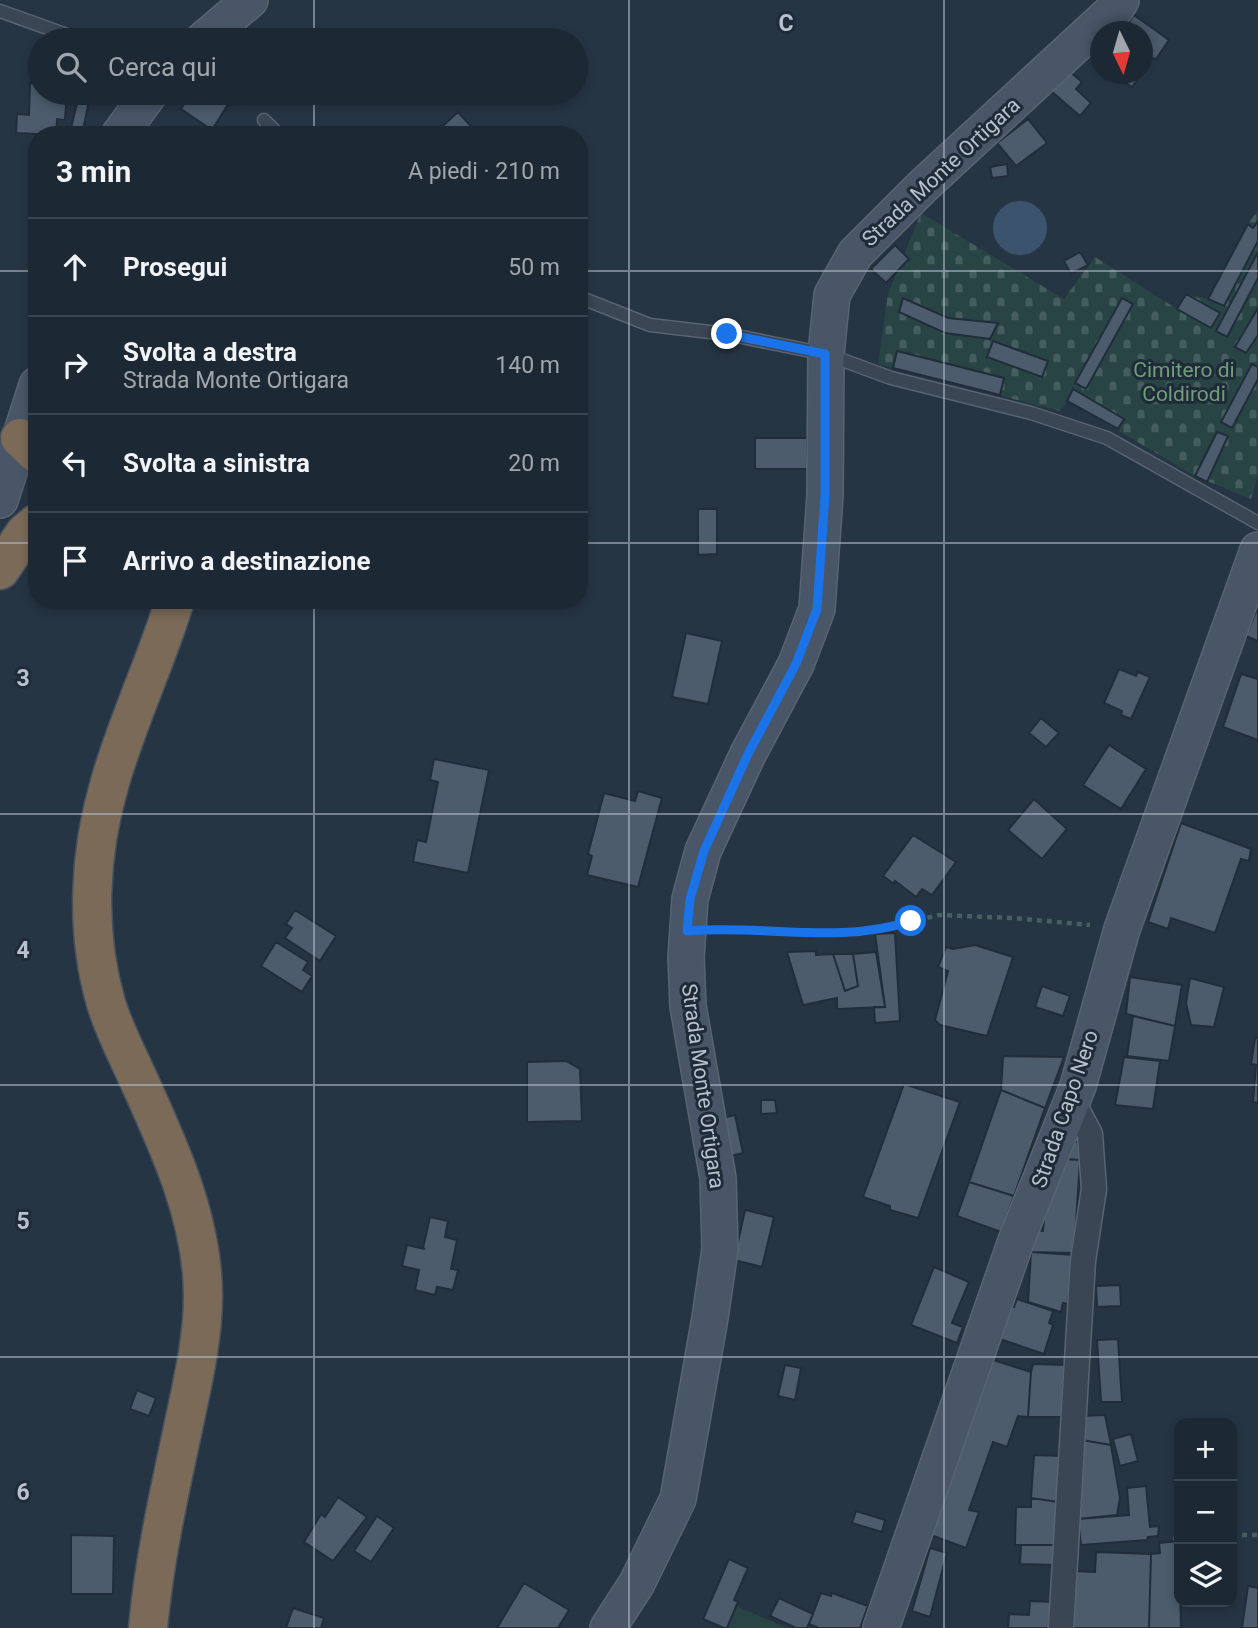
<!DOCTYPE html>
<html lang="it">
<meta charset="utf-8">
<style>
:root{--surface:#1c2833;--page:#29343f;--text:#f1f3f6;--muted:#a0a6ac;--line:#3a444e}
body{margin:0;font-family:Roboto,sans-serif;background:var(--page);color:var(--text)}
.controls{position:absolute;right:21px;bottom:21px;display:grid;overflow:hidden;border-radius:14px;box-shadow:0 4px 10px #0003}
.controls button{width:63px;height:63px;display:grid;place-items:center;padding:0;border:0;border-bottom:2px solid var(--line);background:var(--surface);color:var(--text);font:35px sans-serif}
.compass{position:absolute;left:1090px;top:21px;width:63px;height:63px;border-radius:50%;background:var(--surface);box-shadow:0 4px 10px #0003;rotate:175deg}
.stop{position:absolute;width:21px;height:21px;margin:-16px;border:5px solid #1a73e8;border-radius:50%;background:#fff}
.stop.end{background:#1a73e8;border-color:#fff;box-shadow:0 2px 7px #0008}
.list{margin:0;padding:0;list-style:none}
h2{display:flex;justify-content:space-between;align-items:center;height:91px;margin:0;padding:0 28px;font-size:30px}
h2 small{font-size:23px;font-weight:400;color:var(--muted)}
.list li{display:grid;grid-template-columns:46px 1fr auto;gap:21px;align-items:center;box-sizing:border-box;height:98px;padding:0 28px;border-top:2px solid var(--line)}
.list b{display:block;font-size:26px;white-space:nowrap}
.list p{margin:0;font-size:23px;white-space:nowrap;color:var(--muted)}
.list em{font-size:23px;font-style:normal;color:var(--muted)}
.icon{flex:none;width:38px;height:38px;fill:none;stroke:currentColor;stroke-width:2;stroke-linecap:round;stroke-linejoin:round}
.map{position:relative;flex:none;width:1258px;height:1628px;overflow:hidden}
.search{position:absolute;background:var(--surface);box-shadow:0 4px 10px #0003;left:28px;top:28px;width:560px;height:77px;display:flex;align-items:center;gap:18px;box-sizing:border-box;padding:0 24px;border-radius:38px;color:var(--muted);font-size:26px}
.panel{position:absolute;background:var(--surface);box-shadow:0 4px 10px #0003;left:28px;top:126px;width:560px;height:483px;border-radius:28px}
.map>svg:first-child{display:block}
</style>
<div class="map">
<svg width="1258" height="1628" viewBox="0 0 1258 1628">
<defs>
<pattern id="cemetery-stones" width="16" height="16" patternUnits="userSpaceOnUse" patternTransform="scale(1.75)"><rect width="16" height="16" fill="#284445"/><path d="M2 7V4a2 2 0 0 1 4 0v3zM10 15v-3a2 2 0 0 1 4 0v3z" fill="#455d5f"/></pattern>
</defs>
<rect width="100%" height="100%" fill="#263544"/>
<!-- green -->
<path fill="#284445" d="M 736,1606 L 787,1628 L 727,1628 Z"/>
<!-- cemetery -->
<path fill="url(#cemetery-stones)" d="M 1258,210 L 1258,475 L 1251,499 L 1195,476 L 1068,401 L 1060,411 L 878,364 L 888,294 L 921,213 L 1064,299 L 1095,257 L 1177,309 L 1186,294 L 1209,299 L 1248,224 Z"/>
<!-- water -->
<path fill="#3b536d" d="M993 228a27 27 0 1 1 54 0a27 27 0 1 1-54 0Z"/>
<!-- building -->
<path fill="#4c5c6d" stroke="#212d3b" stroke-width="2" d="M 1134,15 L 1169,40 L 1156,59 L 1152,58 L 1142,72 L 1142,32 L 1116,32 L 1118,28 L 1123,31 Z
M 1068,70 L 1082,82 L 1076,89 L 1091,103 L 1080,116 L 1051,91 Z
M 1113,74 L 1141,74 L 1132,87 Z
M 30,83 L 40,84 L 40,93 L 67,93 L 65,120 L 57,119 L 56,135 L 16,133 L 17,114 L 29,115 Z
M 191,93 L 217,93 L 230,101 L 212,130 L 181,109 Z
M 78,99 L 89,101 L 83,130 L 71,128 Z
M 458,112 L 479,135 L 433,135 Z
M 1028,119 L 1047,143 L 1016,166 L 997,143 Z
M 1007,164 L 1008,176 L 992,178 L 990,167 Z
M 1258,221 L 1258,241 L 1224,306 L 1208,299 L 1248,224 L 1253,228 Z
M 895,245 L 909,259 L 886,283 L 871,269 Z
M 1080,252 L 1088,265 L 1071,274 L 1064,261 Z
M 1258,252 L 1258,278 L 1227,337 L 1216,331 Z
M 1186,294 L 1220,313 L 1211,328 L 1177,309 Z
M 903,298 L 948,318 L 998,323 L 990,339 L 945,333 L 899,312 Z
M 1122,298 L 1133,304 L 1086,389 L 1075,383 Z
M 1258,308 L 1258,335 L 1246,353 L 1235,347 Z
M 993,341 L 1048,361 L 1042,377 L 987,357 Z
M 897,351 L 1004,378 L 1000,395 L 893,368 Z
M 1252,364 L 1258,367 L 1258,379 L 1232,428 L 1221,422 Z
M 1073,389 L 1124,419 L 1118,429 L 1067,401 Z
M 1217,432 L 1228,436 L 1207,482 L 1195,476 Z
M 755,438 L 807,438 L 808,469 L 755,469 Z
M 698,509 L 717,509 L 717,554 L 698,555 Z
M 1257,609 L 1258,609 L 1258,641 L 1246,636 Z
M 686,633 L 722,641 L 708,704 L 672,697 Z
M 1119,669 L 1136,676 L 1138,672 L 1150,677 L 1131,719 L 1121,715 L 1122,711 L 1104,703 Z
M 1241,674 L 1258,679 L 1258,740 L 1223,727 Z
M 1041,718 L 1059,733 L 1046,747 L 1029,733 Z
M 1109,745 L 1146,769 L 1121,809 L 1083,785 Z
M 434,759 L 489,770 L 468,873 L 413,862 L 417,840 L 426,842 L 438,782 L 430,780 Z
M 638,791 L 662,798 L 638,887 L 587,875 L 592,856 L 588,854 L 604,793 L 635,801 Z
M 1034,799 L 1067,829 L 1042,859 L 1008,830 Z
M 1181,823 L 1251,849 L 1249,861 L 1241,859 L 1215,933 L 1171,918 L 1168,929 L 1148,922 Z
M 913,835 L 956,862 L 932,895 L 922,889 L 916,897 L 895,881 L 894,884 L 883,876 Z
M 295,910 L 336,936 L 320,961 L 285,938 L 292,928 L 286,924 Z
M 895,933 L 900,1021 L 875,1023 L 874,1007 L 885,1007 L 875,934 Z
M 276,942 L 308,962 L 303,970 L 312,976 L 302,992 L 261,966 Z
M 975,945 L 1013,957 L 987,1036 L 940,1025 L 935,1020 L 948,971 L 938,967 L 946,947 L 953,949 Z
M 816,951 L 816,955 L 833,954 L 845,991 L 858,986 L 853,954 L 876,952 L 885,1007 L 837,1009 L 837,998 L 803,1005 L 787,952 Z
M 833,954 L 853,954 L 858,986 L 845,991 Z
M 1130,977 L 1182,985 L 1175,1026 L 1126,1014 Z
M 1190,978 L 1224,987 L 1214,1027 L 1191,1025 L 1186,1003 Z
M 1042,986 L 1070,996 L 1063,1016 L 1035,1007 Z
M 1133,1016 L 1175,1026 L 1169,1061 L 1127,1056 Z
M 1255,1038 L 1258,1038 L 1258,1065 L 1251,1064 Z
M 1003,1056 L 1064,1057 L 1045,1108 L 1001,1090 Z
M 1124,1057 L 1160,1061 L 1153,1109 L 1115,1105 Z
M 566,1061 L 580,1069 L 582,1121 L 527,1122 L 527,1062 Z
M 1256,1065 L 1258,1065 L 1258,1103 L 1253,1102 Z
M 904,1084 L 960,1102 L 918,1218 L 890,1210 L 890,1206 L 863,1197 Z
M 1001,1090 L 1045,1108 L 1014,1196 L 969,1182 Z
M 761,1100 L 775,1100 L 777,1113 L 761,1114 Z
M 735,1115 L 743,1153 L 730,1156 L 722,1118 Z
M 1068,1142 L 1081,1142 L 1080,1160 L 1067,1159 Z
M 1062,1159 L 1080,1160 L 1074,1255 L 1031,1252 L 1034,1230 L 1043,1231 L 1045,1207 Z
M 969,1182 L 1014,1196 L 1001,1232 L 957,1216 Z
M 745,1210 L 774,1217 L 762,1267 L 734,1260 Z
M 430,1217 L 448,1221 L 445,1237 L 457,1240 L 451,1269 L 458,1270 L 453,1290 L 437,1287 L 435,1295 L 415,1290 L 419,1270 L 402,1266 L 407,1245 L 425,1249 L 423,1248 Z
M 1031,1252 L 1072,1253 L 1068,1304 L 1063,1303 L 1061,1312 L 1028,1302 Z
M 934,1267 L 969,1282 L 952,1323 L 963,1327 L 957,1343 L 911,1325 Z
M 1120,1285 L 1121,1306 L 1097,1307 L 1096,1286 Z
M 1017,1299 L 1053,1311 L 1049,1323 L 1053,1325 L 1044,1354 L 997,1338 L 1008,1305 L 1014,1307 Z
M 1118,1339 L 1122,1402 L 1101,1402 L 1097,1340 Z
M 990,1359 L 1031,1372 L 1028,1417 L 1018,1416 L 1007,1447 L 993,1442 L 969,1510 L 979,1512 L 966,1548 L 928,1534 Z
M 1033,1364 L 1067,1365 L 1065,1417 L 1028,1417 L 1031,1372 Z
M 785,1365 L 801,1368 L 795,1400 L 778,1396 Z
M 137,1390 L 156,1398 L 149,1416 L 130,1409 Z
M 1105,1415 L 1111,1445 L 1082,1440 L 1083,1416 Z
M 1131,1434 L 1138,1461 L 1120,1466 L 1113,1439 Z
M 1082,1440 L 1111,1445 L 1120,1498 L 1117,1515 L 1078,1519 Z
M 1034,1455 L 1061,1456 L 1059,1502 L 1031,1498 Z
M 1146,1486 L 1150,1527 L 1159,1526 L 1158,1536 L 1148,1537 L 1147,1540 L 1081,1545 L 1078,1519 L 1129,1515 L 1127,1488 Z
M 338,1497 L 367,1517 L 333,1561 L 304,1542 L 321,1514 L 325,1517 Z
M 1031,1498 L 1059,1502 L 1058,1545 L 1015,1545 L 1016,1507 L 1031,1507 Z
M 856,1511 L 885,1520 L 882,1532 L 852,1523 Z
M 377,1516 L 394,1528 L 371,1562 L 354,1551 Z
M 71,1535 L 114,1536 L 113,1594 L 71,1594 Z
M 1179,1541 L 1181,1628 L 1149,1628 L 1151,1554 L 1160,1553 L 1159,1543 Z
M 1021,1545 L 1058,1545 L 1057,1565 L 1020,1564 Z
M 930,1548 L 947,1553 L 930,1617 L 912,1611 Z
M 1096,1552 L 1151,1554 L 1149,1628 L 1071,1628 L 1073,1571 L 1095,1572 Z
M 729,1559 L 748,1568 L 734,1600 L 738,1602 L 727,1628 L 724,1628 L 703,1619 Z
M 524,1583 L 569,1610 L 558,1628 L 497,1628 Z
M 1248,1586 L 1258,1588 L 1258,1628 L 1242,1628 Z
M 821,1593 L 831,1596 L 832,1593 L 868,1606 L 860,1628 L 819,1628 L 809,1624 Z
M 779,1598 L 813,1614 L 807,1628 L 796,1628 L 770,1616 Z
M 1030,1601 L 1054,1602 L 1052,1628 L 1008,1628 L 1009,1614 L 1029,1615 Z
M 293,1608 L 324,1618 L 321,1628 L 286,1628 Z"/>
<g fill="none" stroke-linecap="round" stroke-linejoin="round">
<defs>
<path id="lane" d="M 0,11 L 81,40
M 264,120 L 279,135
M 579,297 L 650,325 L 727,334 L 826,354 L 891,378 L 1031,413 L 1107,438 L 1258,523"/>
<path id="street" d="M 1061,1628 L 1083,1261 L 1094,1189 L 1090,1134 L 1072,1100"/>
<path id="secondary" d="M 203,40 L 250,0
M 119,135 L 150,93
M 0,500 L 37,385
M 608,1628 L 637,1583 L 678,1499 L 710,1318 L 720,1249 L 718,1178 L 688,1006 L 686,957 L 690,899 L 703,851 L 748,754 L 796,664 L 817,609 L 825,495 L 826,354 L 832,295 L 855,254 L 923,186 L 1117,7 L 1121,0
M 881,1628 L 1016,1241 L 1078,1086 L 1122,929 L 1258,550"/>
<path id="highway" d="M 20,438 L 37,454
M 0,570 L 25,533 L 37,523
M 148,1628 C 154,1562 168,1498 182,1433 C 191,1389 203,1342 203,1296 C 203,1217 167,1142 135,1072 C 125,1050 113,1027 106,1003 C 85,931 89,853 110,782 C 128,720 156,662 175,600"/>
</defs>
<!-- lane casing -->
<use href="#lane" stroke="#596471" stroke-width="15"/>
<!-- street casing -->
<use href="#street" stroke="#596471" stroke-width="27"/>
<!-- secondary casing -->
<use href="#secondary" stroke="#596471" stroke-width="38"/>
<!-- highway casing -->
<use href="#highway" stroke="#45515e" stroke-width="41"/>
<!-- path -->
<path stroke="#466061" stroke-width="4.5" stroke-dasharray="5 5" stroke-linecap="butt" d="M 238,93 L 251,107
M 719,929 L 858,932 L 883,929 L 939,915 L 1013,918 L 1090,925
M 1232,1535 L 1258,1535
M 1173,1539 L 1179,1538"/>
<!-- lane -->
<use href="#lane" stroke="#3a4654" stroke-width="12"/>
<!-- street -->
<use href="#street" stroke="#3a4654" stroke-width="24"/>
<!-- secondary -->
<use href="#secondary" stroke="#485667" stroke-width="35"/>
<!-- highway -->
<use href="#highway" stroke="#7a6a57" stroke-width="38"/>
</g>
<g fill="none" stroke-linecap="round" stroke-linejoin="round">
<!-- route -->
<path stroke="#1a73e8" stroke-width="9" d="M 727,334 L 825,354 L 825,495 L 817,609 L 796,664 L 748,754 L 704,851 L 690,899 L 687,931 C 762,924 839,945 911,921"/>
</g>
<!-- grid -->
<path fill="none" stroke="#b8c1cd" stroke-width="2" stroke-opacity="0.55" d="M 314,0 L 314,40M 629,0 L 629,1628M 944,0 L 944,1628M 314,93 L 314,135M 0,271 L 37,271M 579,271 L 1258,271M 0,543 L 37,543M 579,543 L 1258,543M 314,600 L 314,1628M 0,814 L 1258,814M 0,1085 L 1258,1085M 0,1357 L 1258,1357"/>
<g text-anchor="middle" dominant-baseline="central" stroke-width="6" stroke-linejoin="round" paint-order="stroke">
<!-- street labels -->
<g font-size="21" fill="#b8c1cd" stroke="#1f2b39">
<text transform="translate(941 172) rotate(-43)">Strada Monte Ortigara</text>
<text transform="translate(703 1086) rotate(82)">Strada Monte Ortigara</text>
<text transform="translate(1065 1109) rotate(-71)">Strada Capo Nero</text>
</g>
<!-- park labels -->
<g font-size="21" fill="#6e9f76" stroke="#1f2b39">
<text x="1184" y="370">Cimitero di<tspan x="1184" dy="24">Coldirodi</tspan></text>
</g>
</g>
<g font-size="23" text-anchor="middle" font-weight="bold" fill="#b8c1cd" stroke="#1f2b39" stroke-width="6" stroke-linejoin="round" paint-order="stroke">
<text x="786" y="31">C</text>
<text x="23" y="686">3</text>
<text x="23" y="958">4</text>
<text x="23" y="1229">5</text>
<text x="23" y="1500">6</text>
</g>
</svg>
<div class="controls">
<button>+</button>
<button>−</button>
<button><svg class="icon" aria-label="layers" viewBox="0 0 24 24"><path d="M12 4l9 5-9 5-9-5zM3 14l9 5 9-5"/></svg></button>
</div>
<svg class="compass" viewBox="-18 -18 36 36"><path d="M0-13l5 13h-10z" fill="#e53935"/><path d="M0 13l5-13h-10z" fill="#a0a6ac"/></svg>
<div class="stop" style="left:911px;top:921px"></div>
<div class="stop end" style="left:727px;top:334px"></div>
<div class="search"><svg class="icon" aria-label="search" viewBox="0 0 24 24"><circle cx="10" cy="10" r="6"/><path d="M15 15l6 6"/></svg>Cerca qui</div>
<section class="panel">
<h2>3 min<small>A piedi · 210 m</small></h2>
<ul class="list">
<li><svg class="icon" aria-label="ahead" viewBox="0 0 24 24"><path d="M12 20V5M6 11l6-6 6 6"/></svg><div><b>Prosegui</b></div><em>50 m</em></li>
<li><svg class="icon" aria-label="right" viewBox="0 0 24 24"><path d="M7 20v-9h11M14 6l5 5-5 5"/></svg><div><b>Svolta a destra</b><p>Strada Monte Ortigara</p></div><em>140 m</em></li>
<li><svg class="icon" aria-label="left" viewBox="0 0 24 24"><path d="M17 20v-9H6M10 6l-5 5 5 5"/></svg><div><b>Svolta a sinistra</b></div><em>20 m</em></li>
<li><svg class="icon" aria-label="arrive" viewBox="0 0 24 24"><path d="M6 21V4h12l-3 4 3 4H6"/></svg><div><b>Arrivo a destinazione</b></div></li>
</ul>
</section>
</div>
